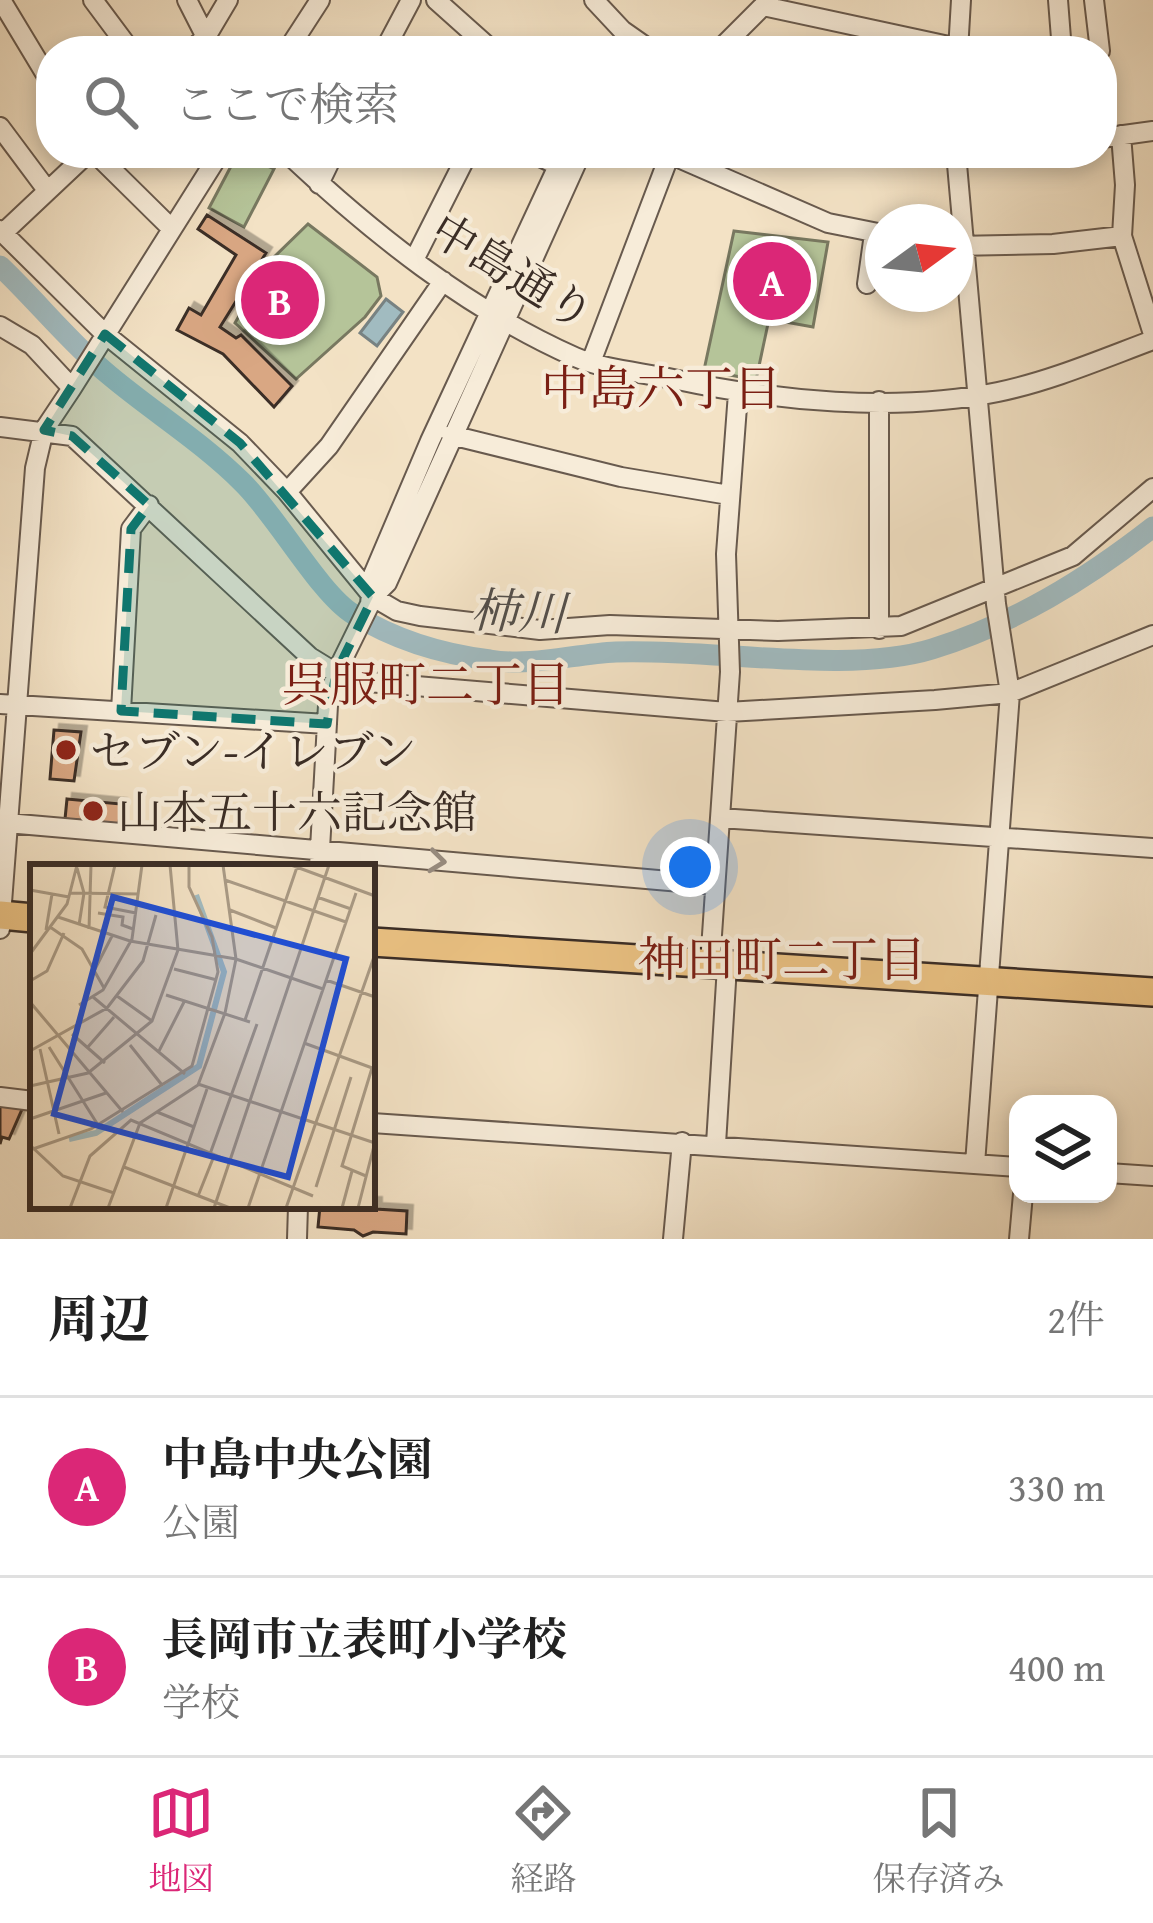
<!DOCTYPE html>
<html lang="ja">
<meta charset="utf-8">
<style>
:root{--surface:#fff;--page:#f2f2f2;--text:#222;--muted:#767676;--line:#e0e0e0;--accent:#db2777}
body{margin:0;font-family:"Gentium Book Plus","Noto Serif JP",serif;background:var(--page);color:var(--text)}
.controls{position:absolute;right:36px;bottom:36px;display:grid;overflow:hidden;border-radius:24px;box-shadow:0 6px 18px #0003}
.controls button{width:108px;height:108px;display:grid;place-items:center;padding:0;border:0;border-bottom:3px solid var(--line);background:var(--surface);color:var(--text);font:60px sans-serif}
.compass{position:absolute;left:865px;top:204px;width:108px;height:108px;border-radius:50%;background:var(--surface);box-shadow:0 6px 18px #0003;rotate:75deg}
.you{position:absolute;left:690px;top:867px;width:42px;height:42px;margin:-30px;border:9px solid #fff;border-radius:50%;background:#1a73e8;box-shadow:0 0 0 18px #1a73e833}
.badge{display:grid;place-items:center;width:78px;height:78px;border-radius:50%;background:var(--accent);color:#fff;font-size:39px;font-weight:700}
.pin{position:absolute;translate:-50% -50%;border:6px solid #fff;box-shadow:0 3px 12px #0006}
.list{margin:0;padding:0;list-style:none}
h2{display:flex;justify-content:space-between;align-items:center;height:156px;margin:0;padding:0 48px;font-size:51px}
h2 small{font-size:39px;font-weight:400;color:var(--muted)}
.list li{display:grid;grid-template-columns:78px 1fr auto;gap:36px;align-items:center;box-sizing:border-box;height:180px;padding:0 48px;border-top:3px solid var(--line)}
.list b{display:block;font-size:45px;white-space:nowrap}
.list p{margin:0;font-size:39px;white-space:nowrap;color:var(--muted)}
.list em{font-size:39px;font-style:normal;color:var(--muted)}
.icon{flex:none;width:66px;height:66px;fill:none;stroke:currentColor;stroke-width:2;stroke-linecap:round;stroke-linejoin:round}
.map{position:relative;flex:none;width:1153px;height:1239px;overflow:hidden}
.search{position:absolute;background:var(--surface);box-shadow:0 6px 18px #0003;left:36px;right:36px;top:36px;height:132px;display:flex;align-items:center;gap:30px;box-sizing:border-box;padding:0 42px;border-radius:48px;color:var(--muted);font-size:45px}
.sheet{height:516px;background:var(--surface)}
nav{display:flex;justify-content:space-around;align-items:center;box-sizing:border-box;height:168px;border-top:3px solid var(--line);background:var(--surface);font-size:33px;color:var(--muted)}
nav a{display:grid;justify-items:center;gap:6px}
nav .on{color:var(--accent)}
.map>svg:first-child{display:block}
</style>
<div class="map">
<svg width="1153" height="1239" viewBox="0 0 1153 1239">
<defs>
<filter id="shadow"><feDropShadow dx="5.5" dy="-5.5" stdDeviation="0" flood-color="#0004"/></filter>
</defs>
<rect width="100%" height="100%" fill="#f3e2c5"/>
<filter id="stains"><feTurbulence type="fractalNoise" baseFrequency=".00167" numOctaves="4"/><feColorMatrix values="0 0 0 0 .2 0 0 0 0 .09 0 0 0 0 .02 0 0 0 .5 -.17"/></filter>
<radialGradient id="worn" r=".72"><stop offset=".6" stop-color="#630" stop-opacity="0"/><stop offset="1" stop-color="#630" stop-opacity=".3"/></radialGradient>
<!-- green -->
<path fill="#b5c499" stroke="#787860" stroke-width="3" d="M 238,153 L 274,169 L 244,227 L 209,208 Z
M 308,224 L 377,277 L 381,296 L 365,317 L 296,379 L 235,323 L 271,260 Z
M 734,231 L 828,242 L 813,327 L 769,319 L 756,380 L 704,370 Z"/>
<!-- water -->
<path fill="#a1bbc0" stroke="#788282" stroke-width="3" d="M 386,299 L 403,312 L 377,346 L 360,333 Z"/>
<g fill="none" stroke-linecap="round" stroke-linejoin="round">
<!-- river -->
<path stroke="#a1bbc0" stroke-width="21" d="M 0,266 C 37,301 70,343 109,375 C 153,412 202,442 243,483 C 276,515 320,594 353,614 C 395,640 441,654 490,660 C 533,667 573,654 616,652 C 708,648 848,675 932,649 C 1015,623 1085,580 1153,527"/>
</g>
<!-- building -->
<path fill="#d9a783" stroke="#3a2d26" stroke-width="3" filter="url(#shadow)" d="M 207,215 L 266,253 L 220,327 L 236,338 L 241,335 L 292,386 L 274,407 L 223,354 L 177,330 L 189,308 L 201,315 L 236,255 L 198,229 Z
M 54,730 L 81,732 L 74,781 L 50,779 Z
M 67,799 L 121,804 L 119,824 L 65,819 Z
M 0,1105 L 23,1107 L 9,1139 L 2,1137 L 0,1144 Z
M 372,1203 L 376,1203 L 376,1209 L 407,1211 L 406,1234 L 373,1232 L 363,1236 L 354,1230 L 318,1227 L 320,1206 L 355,1207 L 372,1206 Z"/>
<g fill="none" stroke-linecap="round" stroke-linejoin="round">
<defs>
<path id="minor" d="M 1,0 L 51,83
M 93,0 L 131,51
M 187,0 L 213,51
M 436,0 L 493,51
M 594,0 L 622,30 L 652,51
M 1058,0 L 1062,51
M 1094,0 L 1100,51
M 763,6 L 958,48
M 190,51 L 206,37 L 228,0
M 287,51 L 320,0
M 384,51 L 411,0
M 718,51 L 769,0
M 958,51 L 961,0
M 1102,71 L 1102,87
M 0,127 L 47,190
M 1121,135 L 1125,185 L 1122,236 L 1153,334
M 1102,138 L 1153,131
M 95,153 L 172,229
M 287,153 C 372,233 467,309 575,357 C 605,370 641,372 673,379 C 774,401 896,413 998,392 C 1051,381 1102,359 1153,340
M 532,153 L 559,166
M 667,153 L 828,223 L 883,234
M 956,153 L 996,604 L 1010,693 L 975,1164
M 319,184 L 334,153
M 0,230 L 105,334 L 240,443 L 287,492 L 373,597 L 397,611 L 420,616 L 540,630 L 610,625 L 778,631 L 901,626 L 1073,556 L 1153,488
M 3,233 L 88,153
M 955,246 L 1053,244 L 1122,236
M 414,260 L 468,153
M 867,284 L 874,234
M 0,326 L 32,345 L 72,388 L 44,430 L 35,468 L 0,929
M 591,362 L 670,154
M 72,388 L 220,153
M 0,427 L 72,436 L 310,657 L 336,673 L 368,682 L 727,712 L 935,700 L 1010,693 L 1153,635
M 451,435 L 621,477 L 729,495
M 287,492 L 329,446 L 443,281
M 373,597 L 387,583 L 581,153
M 879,629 L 879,401
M 0,704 L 327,724
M 121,711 L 131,529 L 149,505
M 720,818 L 1153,848
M 7,823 L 715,885
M 319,867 L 328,705 L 336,673 L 370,604 L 373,575 L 430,441 L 564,153
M 710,964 L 730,672 L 726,554 L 738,393
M 0,1097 L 33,1101
M 372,1123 L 1018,1167
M 716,1144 L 727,966
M 1108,1173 L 1153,1176
M 297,1239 L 298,1206
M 673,1239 L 682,1142
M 1019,1239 L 1023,1194"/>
<path id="highway" d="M 0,915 L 33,918
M 372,942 L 1153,992"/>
</defs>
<!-- minor casing -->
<use href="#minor" stroke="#685a4e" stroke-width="22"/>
<!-- highway casing -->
<use href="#highway" stroke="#3a2d26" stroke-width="32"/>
<!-- minor -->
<use href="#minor" stroke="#f7ecd9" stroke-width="18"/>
<!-- highway -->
<use href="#highway" stroke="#eac182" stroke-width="27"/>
</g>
<!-- one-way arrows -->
<defs><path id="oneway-chevron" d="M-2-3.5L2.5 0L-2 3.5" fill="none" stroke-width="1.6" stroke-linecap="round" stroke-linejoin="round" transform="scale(3)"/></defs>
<use stroke="#988c80" href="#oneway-chevron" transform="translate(437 861) rotate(7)"/>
<!-- marked area -->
<path fill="#0f766e" fill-opacity="0.2" stroke="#0f766e" stroke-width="9" stroke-dasharray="24 15" stroke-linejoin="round" d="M 105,334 L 240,443 L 373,597 L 336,673 L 327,724 L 121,711 L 131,529 L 149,505 L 72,436 L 44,430 Z"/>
<!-- markers -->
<g fill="#8f2418" stroke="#f7ecd9" stroke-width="4.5">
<circle cx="66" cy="750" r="12"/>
<circle cx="93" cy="811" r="12"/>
</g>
<g text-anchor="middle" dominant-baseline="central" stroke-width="9" stroke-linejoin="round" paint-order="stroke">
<!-- street labels -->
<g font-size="45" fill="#3a2d26" stroke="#f7ecd9">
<text transform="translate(513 271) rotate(31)">中島通り</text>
</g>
<!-- poi labels -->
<g font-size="45" fill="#3a2d26" stroke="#f7ecd9" text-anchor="start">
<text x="90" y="750">セブン-イレブン</text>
<text x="117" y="811">山本五十六記念館</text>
</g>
<!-- neighbourhood labels -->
<g font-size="48" fill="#7a1f14" stroke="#f7ecd9">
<text x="661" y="387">中島六丁目</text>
<text x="426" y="683">呉服町二丁目</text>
<text x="782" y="958">神田町二丁目</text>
</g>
<!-- water labels -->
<g font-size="48" font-style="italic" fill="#54504c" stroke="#f7ecd9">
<text transform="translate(518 611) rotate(2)">柿川</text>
</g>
</g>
<!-- overview -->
<g transform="translate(30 864)">
<rect width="345" height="345" fill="#f3e2c5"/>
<path fill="none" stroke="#a1bbc0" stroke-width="6" d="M 39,275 L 66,269 L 169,202 L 194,108 L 166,31"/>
<path fill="none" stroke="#a99a85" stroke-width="3" d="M 85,1 L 75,43 L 106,49M 261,1 L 345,32M 47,4 L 54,29 L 49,61M 195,16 L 316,58M 0,26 L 39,33M 41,29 L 109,30M 287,33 L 321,45M 200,46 L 246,64M 68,49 L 93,53 L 92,61 L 103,65M 28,53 L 100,77 L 206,95 L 293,125M 20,63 L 52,85 L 74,124M 59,65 L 61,1M 16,66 L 22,30M 0,90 L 37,40 L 47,1M 144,105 L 187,116M 64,107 L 82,72M 296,116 L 345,133M 0,117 L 17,107 L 34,69M 136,131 L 220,158M 87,132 L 122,157M 63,133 L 155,210M 0,138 L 93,248M 49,141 L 73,126 L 102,75 L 112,1M 215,156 L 267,3M 42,170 L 75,199M 274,179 L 345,205M 100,181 L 132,221M 19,183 L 68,261M 57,184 L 84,153M 10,185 L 29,270M 0,187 L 77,144 L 113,97 L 126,51M 129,187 L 154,138M 168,220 L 345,279M 0,222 L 58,209 L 122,157 L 148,86 L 140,1M 127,248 L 164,263M 0,255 L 76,229M 2,283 L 33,312 L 84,329M 0,286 L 61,265 L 162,202 L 188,108 L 182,73 L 159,23 L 159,1M 180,290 L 227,160M 94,303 L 200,344M 336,312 L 312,302 L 342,204M 286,323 L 321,213M 168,332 L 184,292M 40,344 L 60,292 L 101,256 L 283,332M 78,344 L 110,259 L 168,221 L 195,149 L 206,95 L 193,1M 136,344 L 177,225M 184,344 L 299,1M 218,344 L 326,29M 256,344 L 345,90M 312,344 L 322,307M 328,344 L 345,278"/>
<path fill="#1d4ed8" fill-opacity="0.15" stroke="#1d4ed8" stroke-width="6" d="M 83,33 L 316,95 L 258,313 L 24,250 Z"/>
<rect width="345" height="345" fill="none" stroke="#3a2d26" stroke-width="6"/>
</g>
<rect width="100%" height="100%" filter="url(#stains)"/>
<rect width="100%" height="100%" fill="url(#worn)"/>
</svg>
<div class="controls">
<button><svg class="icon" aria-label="layers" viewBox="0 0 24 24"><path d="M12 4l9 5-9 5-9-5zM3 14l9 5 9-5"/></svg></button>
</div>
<svg class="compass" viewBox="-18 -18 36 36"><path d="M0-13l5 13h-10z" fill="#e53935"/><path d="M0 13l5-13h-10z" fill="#767676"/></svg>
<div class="you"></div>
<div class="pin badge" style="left:772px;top:281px">A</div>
<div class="pin badge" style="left:280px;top:300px">B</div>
<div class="search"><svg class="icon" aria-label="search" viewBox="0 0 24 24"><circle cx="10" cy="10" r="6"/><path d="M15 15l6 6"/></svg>ここで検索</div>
</div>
<section class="sheet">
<h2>周辺<small>2件</small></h2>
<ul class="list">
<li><span class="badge">A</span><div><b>中島中央公園</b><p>公園</p></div><em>330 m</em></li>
<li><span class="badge">B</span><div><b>長岡市立表町小学校</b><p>学校</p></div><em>400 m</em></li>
</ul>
</section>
<nav>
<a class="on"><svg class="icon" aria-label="map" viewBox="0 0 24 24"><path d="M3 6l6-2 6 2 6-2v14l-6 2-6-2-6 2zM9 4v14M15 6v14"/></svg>地図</a>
<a><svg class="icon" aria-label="directions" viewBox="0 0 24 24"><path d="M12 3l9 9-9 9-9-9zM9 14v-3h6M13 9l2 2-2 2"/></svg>経路</a>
<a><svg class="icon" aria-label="saved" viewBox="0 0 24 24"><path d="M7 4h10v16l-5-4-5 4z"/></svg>保存済み</a>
</nav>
